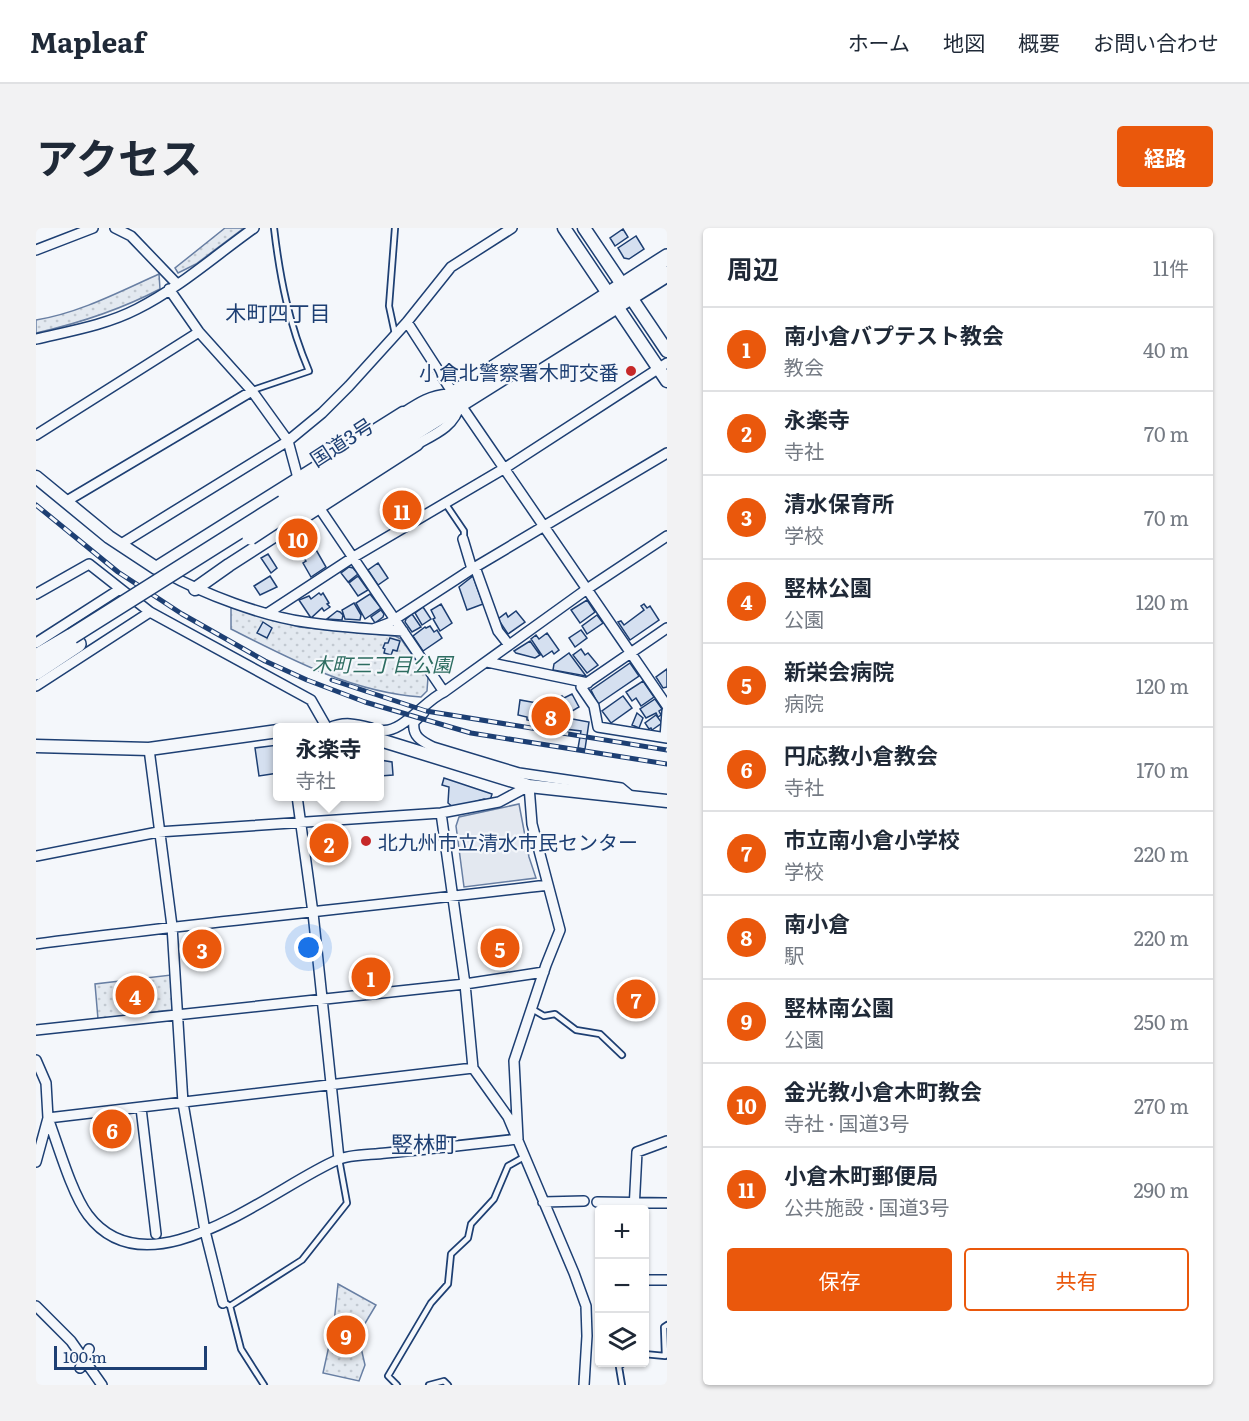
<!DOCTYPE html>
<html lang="ja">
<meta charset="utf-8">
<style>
:root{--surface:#fff;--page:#f2f2f3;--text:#1f2937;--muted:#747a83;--line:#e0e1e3;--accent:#ea580c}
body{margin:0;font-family:Literata,"Noto Sans JP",serif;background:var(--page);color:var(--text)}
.controls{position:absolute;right:18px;bottom:18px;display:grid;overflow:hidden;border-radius:6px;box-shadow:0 2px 4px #0004}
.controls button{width:54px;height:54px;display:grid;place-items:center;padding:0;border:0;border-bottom:2px solid var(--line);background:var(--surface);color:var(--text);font:30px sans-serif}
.scale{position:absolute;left:18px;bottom:15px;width:153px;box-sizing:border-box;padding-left:6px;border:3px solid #1d3f73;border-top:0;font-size:16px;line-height:21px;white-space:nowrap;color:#1d3f73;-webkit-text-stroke:4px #f4f7fb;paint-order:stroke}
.you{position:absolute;left:273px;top:720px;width:21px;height:21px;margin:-15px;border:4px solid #fff;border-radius:50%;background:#1a73e8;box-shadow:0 0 0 9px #1a73e833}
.badge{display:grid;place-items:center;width:39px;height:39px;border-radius:50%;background:var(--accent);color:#fff;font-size:20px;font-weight:700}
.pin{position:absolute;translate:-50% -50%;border:3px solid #fff;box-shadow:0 2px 6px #0006}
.popup{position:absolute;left:237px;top:495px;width:111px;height:78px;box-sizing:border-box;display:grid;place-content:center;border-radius:6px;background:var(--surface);filter:drop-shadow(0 2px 4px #0005);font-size:20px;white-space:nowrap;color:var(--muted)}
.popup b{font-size:22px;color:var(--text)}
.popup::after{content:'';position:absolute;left:50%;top:100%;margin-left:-12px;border:12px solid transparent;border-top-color:var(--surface)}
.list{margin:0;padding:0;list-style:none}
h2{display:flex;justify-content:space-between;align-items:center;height:78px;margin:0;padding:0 24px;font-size:26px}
h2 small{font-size:20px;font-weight:400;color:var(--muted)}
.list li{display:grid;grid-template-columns:39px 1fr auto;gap:18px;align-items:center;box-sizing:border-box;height:84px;padding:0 24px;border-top:2px solid var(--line)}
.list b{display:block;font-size:22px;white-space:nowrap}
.list p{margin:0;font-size:20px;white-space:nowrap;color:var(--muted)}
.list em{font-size:20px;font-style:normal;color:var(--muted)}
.actions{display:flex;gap:12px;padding:18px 24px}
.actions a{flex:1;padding:14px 0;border:2px solid var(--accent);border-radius:6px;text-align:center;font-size:21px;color:var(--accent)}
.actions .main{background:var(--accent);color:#fff}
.icon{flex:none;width:33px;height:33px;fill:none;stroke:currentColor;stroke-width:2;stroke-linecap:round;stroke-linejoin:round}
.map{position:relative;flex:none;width:631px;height:1157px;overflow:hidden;border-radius:6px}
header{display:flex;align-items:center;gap:36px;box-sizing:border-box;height:84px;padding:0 30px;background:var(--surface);border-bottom:2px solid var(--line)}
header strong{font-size:28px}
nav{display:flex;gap:33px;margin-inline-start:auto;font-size:21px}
.intro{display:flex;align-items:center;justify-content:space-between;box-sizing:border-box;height:144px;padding:0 36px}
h1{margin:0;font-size:42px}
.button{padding:15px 27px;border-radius:6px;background:var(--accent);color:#fff;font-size:21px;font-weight:700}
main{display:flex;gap:36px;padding:0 36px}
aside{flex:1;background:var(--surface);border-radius:6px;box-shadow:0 2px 4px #0004}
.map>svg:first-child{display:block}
</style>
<header>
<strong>Mapleaf</strong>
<nav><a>ホーム</a><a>地図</a><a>概要</a><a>お問い合わせ</a></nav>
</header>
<div class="intro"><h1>アクセス</h1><a class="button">経路</a></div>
<main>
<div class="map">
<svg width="631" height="1157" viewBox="0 0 631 1157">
<defs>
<pattern id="grass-dots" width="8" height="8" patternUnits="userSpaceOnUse" patternTransform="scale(1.5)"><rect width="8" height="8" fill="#e3e9f0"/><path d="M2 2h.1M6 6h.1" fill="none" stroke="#c2c9d1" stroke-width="1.8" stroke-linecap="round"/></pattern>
</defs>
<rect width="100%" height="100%" fill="#f4f7fb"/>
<!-- grass -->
<path fill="url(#grass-dots)" stroke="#687fa3" stroke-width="1.5" d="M 189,0 L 208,0 L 160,36 L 142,45 L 139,40 Z
M 123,46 L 124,61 C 84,82 44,95 0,105 L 0,92 C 43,85 83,64 123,46 Z
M 195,378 L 263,399 L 359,408 L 365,411 L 392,449 L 391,463 L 385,469 C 316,464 256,432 195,401 Z
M 135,747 L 139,778 L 135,782 L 62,791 L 59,756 Z
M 302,1056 L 340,1077 L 325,1102 L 323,1111 L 329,1137 L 323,1153 L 287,1145 L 298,1095 Z"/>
<!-- parking -->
<path fill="#e3e8f0" stroke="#687fa3" stroke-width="1.5" d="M 483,576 L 493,629 L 500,650 L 428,659 L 420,598 L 423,589 Z"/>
<!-- building -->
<path fill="#d5e0f0" stroke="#1d3f73" stroke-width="1.5" d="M 587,1 L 592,9 L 579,18 L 574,10 Z
M 600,8 L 608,21 L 593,31 L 588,30 L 582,20 Z
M 263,301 L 273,318 L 260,326 L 249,309 Z
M 279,320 L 290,339 L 275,349 L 267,335 L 270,333 L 266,328 Z
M 232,326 L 241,340 L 235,345 L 225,330 Z
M 342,335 L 352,350 L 342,357 L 332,342 Z
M 313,339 L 317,340 L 322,346 L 312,354 L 305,345 Z
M 234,348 L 241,359 L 224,367 L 218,358 Z
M 322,348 L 332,362 L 322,368 L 313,355 Z
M 437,348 L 447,376 L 431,382 L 423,359 Z
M 283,365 L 285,367 L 287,365 L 293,375 L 291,376 L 294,379 L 288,383 L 286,380 L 275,390 L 263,372 L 273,368 L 275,371 Z
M 334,366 L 345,380 L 329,391 L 320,375 Z
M 551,372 L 559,384 L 544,395 L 535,382 Z
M 318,375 L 325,387 L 324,392 L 309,391 L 306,382 Z
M 405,376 L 416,395 L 404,403 L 397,391 L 399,390 L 395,382 Z
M 608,376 L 611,380 L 614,378 L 623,392 L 594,412 L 582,394 L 585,393 L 588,397 L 608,382 L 605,378 Z
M 387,379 L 395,391 L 386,397 L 379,385 Z
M 345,382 L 348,386 L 347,389 L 339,395 L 335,389 Z
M 301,383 L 304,384 L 307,387 L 306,392 L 291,391 Z
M 480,383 L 489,394 L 472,406 L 462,391 L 470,385 L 472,389 Z
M 376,386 L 385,399 L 376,404 L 369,394 L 370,391 Z
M 561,387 L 567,395 L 551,406 L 546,398 Z
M 227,394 L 236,400 L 231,410 L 221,405 Z
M 394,398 L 398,404 L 401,402 L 406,410 L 387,423 L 377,408 L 389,399 L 390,400 Z
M 545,402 L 551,410 L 539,419 L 533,410 Z
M 511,405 L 523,422 L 518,426 L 516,423 L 507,429 L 495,411 L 500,407 L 503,411 Z
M 354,410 L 364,413 L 361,423 L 357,422 L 355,427 L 348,425 L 349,421 L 347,420 L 349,415 L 352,415 Z
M 494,413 L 504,427 L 499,430 L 480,425 L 478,423 Z
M 545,421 L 549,427 L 552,425 L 562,437 L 551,445 L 537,427 Z
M 533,425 L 550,448 L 517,442 L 518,436 Z
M 594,435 L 603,448 L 562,476 L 555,462 Z
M 631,441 L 631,459 L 627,460 L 620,449 Z
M 607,453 L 618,469 L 605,478 L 600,470 L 596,473 L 590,464 Z
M 536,466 L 543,479 L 526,489 L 531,490 L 529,501 L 507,497 L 507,495 L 491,492 L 491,489 L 482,487 L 484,472 L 506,476 L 507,471 L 517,473 L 526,468 L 528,470 Z
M 587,468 L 596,480 L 575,495 L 566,483 Z
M 619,471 L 626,481 L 623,483 L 625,487 L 622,489 L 620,485 L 610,490 L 604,481 Z
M 601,485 L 607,490 L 603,500 L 596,497 Z
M 620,487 L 626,495 L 616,502 L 615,500 L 613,501 L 609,495 Z
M 531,490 L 553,494 L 549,521 L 542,520 L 545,503 L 529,501 Z
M 242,517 L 242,545 L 223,548 L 219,520 Z
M 344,532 L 356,534 L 357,547 L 344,548 Z
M 408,550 L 456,566 L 454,573 L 448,571 L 418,580 L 412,575 L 413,559 L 406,557 Z"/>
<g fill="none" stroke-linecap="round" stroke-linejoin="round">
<defs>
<path id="service" d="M 359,0 L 353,78 L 359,106
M 217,162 L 273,143 C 253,96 244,51 238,0
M 409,275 L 428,303 L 428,311
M 496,781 L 508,788 L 519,786 L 540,802 L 564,806 L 586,827
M 191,1076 L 194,1078 L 205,1121 L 228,1157
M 194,1078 L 266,1032 L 311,975 L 303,931
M 608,1126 L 629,1128 L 628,1099 L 631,1097
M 361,1157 L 352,1148 L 395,1075 L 412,1056 L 415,1026 L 432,1010 L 435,996 L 458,971 L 472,938 L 488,929
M 393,1157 L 408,1153 L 412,1157
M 586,1157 L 583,1139 L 588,1134"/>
<path id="minor" d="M 79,0 L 95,8 L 141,56
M 0,22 L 57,0
M 133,61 L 163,104 L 216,163 L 252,213 L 262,250 L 265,255
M 371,94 L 424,176 L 631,478
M 0,111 C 34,103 70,97 101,81 C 143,60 180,27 218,0
M 367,185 C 381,176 394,167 412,166
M 0,207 L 163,104
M 381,216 C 400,206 419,198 424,176
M 29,274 L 216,163
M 280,275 L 408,464
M 427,311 L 436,341
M 85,316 L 252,213 L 286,185 L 313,158 L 371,94 L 415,39 L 476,0
M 439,339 L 462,403 L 473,417
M 130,345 C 168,366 226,388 269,394 C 302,399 334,401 367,403
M 0,366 L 53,336 L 114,384 L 275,472 L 291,500
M 232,385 L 316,330 L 469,240 L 631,135
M 631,400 L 545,459 L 558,478 L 562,499 L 631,510
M 337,401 L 353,395 L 436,341 L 631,225
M 0,415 L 84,361
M 451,434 L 552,455
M 0,458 L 114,384
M 388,484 L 378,494 C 376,508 385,513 397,519 L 483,545 L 585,560 L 597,570
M 293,500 C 308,493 320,496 335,500
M 344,502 C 365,507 389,472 408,464 L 551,361 L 631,308
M 629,509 L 631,483
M 113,521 L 136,698 L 147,875 L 169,1003 L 187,1075
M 261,568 L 277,685 L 303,931
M 405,585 L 429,756 L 437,840 L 472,889 L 538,1045 L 550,1078 L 551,1108 L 548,1157
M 0,628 L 122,604 L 405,585 L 463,574 L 493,558 L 496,596 L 524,702 L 510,737 L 478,833 L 482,911
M 0,716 C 170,694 341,678 512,657
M 0,802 L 429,756 L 508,744
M 0,832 L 10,855 L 12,890 L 0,934
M 105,880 L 120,1006
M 12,890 C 22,917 36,966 52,987 C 113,1068 236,960 301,932 C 314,926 335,927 350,925 C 394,921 438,916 482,911
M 12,890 L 437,840
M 507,974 L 548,973
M 561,974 L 631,975
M 598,982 L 601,924 L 631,913
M 608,1052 L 631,1052
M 0,1078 L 35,1113 L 66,1157
M 44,1140 L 53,1121"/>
<path id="tertiary" d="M 528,0 L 631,153
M 548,0 L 631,123
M 0,249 L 73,309 L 120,340 L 367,185
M 159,361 L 193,337 L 381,216
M 344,512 L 493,558 L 631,573
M 0,518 L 113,521 L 242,503"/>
<path id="trunk" d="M 247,275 L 631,29
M 252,284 L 631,46
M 0,429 L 36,408
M 0,444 L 42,416"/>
</defs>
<!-- service casing -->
<use href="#service" stroke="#1d3f73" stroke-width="8"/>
<!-- minor casing -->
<use href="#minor" stroke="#1d3f73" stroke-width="12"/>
<!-- tertiary casing -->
<use href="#tertiary" stroke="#1d3f73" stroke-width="15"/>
<!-- trunk casing -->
<use href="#trunk" stroke="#1d3f73" stroke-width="18"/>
<!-- service -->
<use href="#service" stroke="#f4f7fb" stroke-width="4.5"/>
<!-- minor -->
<use href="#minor" stroke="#f4f7fb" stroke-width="9"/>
<!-- tertiary -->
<use href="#tertiary" stroke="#f4f7fb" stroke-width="12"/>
<!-- trunk -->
<use href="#trunk" stroke="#f4f7fb" stroke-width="15"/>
<defs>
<path id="rail" d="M 0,277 L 82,344 L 146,386 L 229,433 L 271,452 L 329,474 L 435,505 L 631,536
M 296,452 L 390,483 L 631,522"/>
</defs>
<!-- rail casing -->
<use href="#rail" stroke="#1d3f73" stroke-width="5"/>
<!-- rail -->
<use href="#rail" stroke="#f4f7fb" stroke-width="3" stroke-dasharray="9" stroke-linecap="butt"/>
<defs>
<path id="trunk-bridge" d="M 214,309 L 252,284
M 36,408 L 247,275"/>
</defs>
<!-- trunk-bridge casing -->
<use href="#trunk-bridge" stroke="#1d3f73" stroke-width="18" stroke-linecap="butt"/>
<!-- trunk-bridge -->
<use href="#trunk-bridge" stroke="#f4f7fb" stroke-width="15"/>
</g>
<!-- markers -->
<g fill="#c62828" stroke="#f4f7fb" stroke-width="2">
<circle cx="595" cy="143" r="6"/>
<circle cx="330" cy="613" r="6"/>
</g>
<g text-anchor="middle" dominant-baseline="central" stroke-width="4.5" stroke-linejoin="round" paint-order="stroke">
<!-- poi labels -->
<g font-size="20" fill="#1d3f73" stroke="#f4f7fb" text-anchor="end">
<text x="583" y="143">小倉北警察署木町交番</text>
<text x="342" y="613" text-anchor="start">北九州市立清水市民センター</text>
</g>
<!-- street labels -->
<g font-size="20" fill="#1d3f73" stroke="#f4f7fb">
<text transform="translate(305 213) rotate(-33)">国道3号</text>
</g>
<!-- park labels -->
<g font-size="20" font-style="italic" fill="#2c6c60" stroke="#f4f7fb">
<text x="346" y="435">木町三丁目公園</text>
</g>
<!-- neighbourhood labels -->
<g font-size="21" fill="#1d3f73" stroke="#f4f7fb">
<text x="242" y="83">木町四丁目</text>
</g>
<!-- quarter labels -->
<g font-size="22" fill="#1d3f73" stroke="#f4f7fb">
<text x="388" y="914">竪林町</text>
</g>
</g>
</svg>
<div class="controls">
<button>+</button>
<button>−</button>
<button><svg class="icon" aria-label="layers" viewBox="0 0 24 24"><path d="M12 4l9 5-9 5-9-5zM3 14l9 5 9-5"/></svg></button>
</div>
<div class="scale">100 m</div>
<div class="you"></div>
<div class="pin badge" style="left:335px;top:749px">1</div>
<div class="pin badge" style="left:293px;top:615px">2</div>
<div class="popup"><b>永楽寺</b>寺社</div>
<div class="pin badge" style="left:166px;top:721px">3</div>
<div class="pin badge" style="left:99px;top:767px">4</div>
<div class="pin badge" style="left:464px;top:720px">5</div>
<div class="pin badge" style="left:76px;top:901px">6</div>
<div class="pin badge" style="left:600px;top:771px">7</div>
<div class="pin badge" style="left:515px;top:488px">8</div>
<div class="pin badge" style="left:310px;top:1107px">9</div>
<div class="pin badge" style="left:262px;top:310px">10</div>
<div class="pin badge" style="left:366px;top:282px">11</div>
</div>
<aside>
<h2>周辺<small>11件</small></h2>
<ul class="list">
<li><span class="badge">1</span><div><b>南小倉バプテスト教会</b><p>教会</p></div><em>40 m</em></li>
<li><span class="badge">2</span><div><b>永楽寺</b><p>寺社</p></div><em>70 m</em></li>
<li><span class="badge">3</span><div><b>清水保育所</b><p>学校</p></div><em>70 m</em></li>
<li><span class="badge">4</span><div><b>竪林公園</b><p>公園</p></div><em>120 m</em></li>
<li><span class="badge">5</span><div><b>新栄会病院</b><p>病院</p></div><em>120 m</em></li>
<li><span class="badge">6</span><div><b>円応教小倉教会</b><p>寺社</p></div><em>170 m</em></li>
<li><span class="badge">7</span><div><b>市立南小倉小学校</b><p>学校</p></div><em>220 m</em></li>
<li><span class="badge">8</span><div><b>南小倉</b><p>駅</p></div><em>220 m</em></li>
<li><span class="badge">9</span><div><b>竪林南公園</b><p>公園</p></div><em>250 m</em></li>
<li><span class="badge">10</span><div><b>金光教小倉木町教会</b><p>寺社 · 国道3号</p></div><em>270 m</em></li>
<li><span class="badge">11</span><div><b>小倉木町郵便局</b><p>公共施設 · 国道3号</p></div><em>290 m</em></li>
</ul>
<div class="actions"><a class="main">保存</a><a>共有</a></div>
</aside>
</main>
